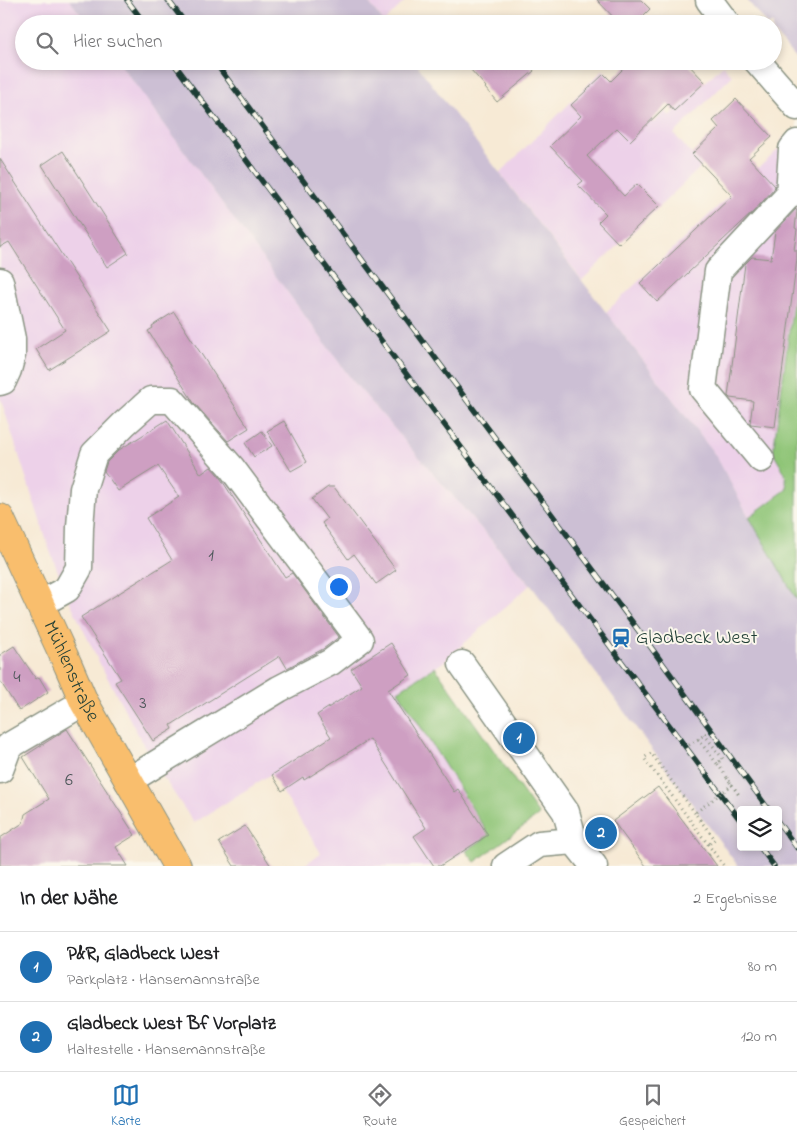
<!DOCTYPE html>
<html lang="de">
<meta charset="utf-8">
<style>
:root{--surface:#fff;--page:#f2f2f2;--text:#202124;--muted:#757577;--line:#e0e0e0;--accent:#1f6fb2}
body{margin:0;font-family:"Indie Flower",sans-serif;background:var(--page);color:var(--text)}
.controls{position:absolute;right:15px;bottom:15px;display:grid;overflow:hidden;border-radius:5px;box-shadow:0 2px 8px #0003}
.controls button{width:45px;height:45px;display:grid;place-items:center;padding:0;border:0;border-bottom:1px solid var(--line);background:var(--surface);color:var(--text);font:25px sans-serif}
.you{position:absolute;left:338px;top:586px;width:18px;height:18px;margin:-12px;border:4px solid #fff;border-radius:50%;background:#1a73e8;box-shadow:0 0 0 8px #1a73e833}
.badge{display:grid;place-items:center;width:32px;height:32px;border-radius:50%;background:var(--accent);color:#fff;font-size:16px;font-weight:700}
.pin{position:absolute;translate:-50% -50%;border:2px solid #fff;box-shadow:0 1px 5px #0006}
.list{margin:0;padding:0;list-style:none}
h2{display:flex;justify-content:space-between;align-items:center;height:65px;margin:0;padding:0 20px;font-size:21px}
h2 small{font-size:16px;font-weight:400;color:var(--muted)}
.list li{display:grid;grid-template-columns:32px 1fr auto;gap:15px;align-items:center;box-sizing:border-box;height:70px;padding:0 20px;border-top:1px solid var(--line)}
.list b{display:block;font-size:19px;white-space:nowrap}
.list p{margin:0;font-size:16px;white-space:nowrap;color:var(--muted)}
.list em{font-size:16px;font-style:normal;color:var(--muted)}
.icon{flex:none;width:28px;height:28px;fill:none;stroke:currentColor;stroke-width:2;stroke-linecap:round;stroke-linejoin:round}
.map{position:relative;flex:none;width:797px;height:866px;overflow:hidden}
.search{position:absolute;background:var(--surface);box-shadow:0 2px 8px #0003;left:15px;right:15px;top:15px;height:55px;display:flex;align-items:center;gap:12px;box-sizing:border-box;padding:0 18px;border-radius:28px;color:var(--muted);font-size:19px}
.sheet{height:205px;background:var(--surface)}
nav{display:flex;justify-content:space-around;align-items:center;box-sizing:border-box;height:70px;border-top:1px solid var(--line);background:var(--surface);font-size:14px;color:var(--muted)}
nav a{display:grid;justify-items:center;gap:2px}
nav .on{color:var(--accent)}
.map>svg:first-child{display:block}
</style>
<div class="map">
<svg width="797" height="866" viewBox="0 0 797 866">
<rect width="100%" height="100%" fill="#fbf7ec"/>
<filter id="ink" filterUnits="userSpaceOnUse"><feTurbulence type="fractalNoise" baseFrequency=".02" numOctaves="2"/><feDisplacementMap in="SourceGraphic" scale="10" xChannelSelector="R" yChannelSelector="G"/><feConvolveMatrix kernelMatrix="1 2 1 2 8 2 1 2 1" color-interpolation-filters="sRGB"/></filter>
<filter id="wash" filterUnits="userSpaceOnUse"><feTurbulence type="fractalNoise" baseFrequency=".0096" numOctaves="4" result="noise"/><feDisplacementMap in="SourceGraphic" scale="20" xChannelSelector="R" yChannelSelector="G"/><feGaussianBlur stdDeviation="1.12" result="paint"/><feColorMatrix in="noise" values="0 0 0 0 0 0 0 0 0 0 0 0 0 0 0 0 0 1.4 0 .05"/><feComposite in="paint" operator="in"/></filter>
<g filter="url(#wash)">
<rect width="100%" height="100%" fill="#f7ead5"/>
<!-- built -->
<path fill="#edd1e9" d="M 0,0 L 69,0 L 89,24 L 24,24 L 24,61 L 118,61 L 352,380 L 530,585 L 442,663 L 398,691 L 489,836 L 443,866 L 303,866 L 321,853 L 271,774 L 194,823 L 153,762 L 100,664 L 69,600 L 50,551 L 0,397 Z
M 367,0 L 406,0 L 384,22 Z
M 723,65 L 732,76 L 674,134 L 702,166 L 582,280 L 500,173 L 603,70 L 654,123 L 665,111 L 670,116 Z
M 786,136 L 797,147 L 797,272 L 773,453 L 785,473 L 787,489 L 749,517 L 716,456 L 606,312 L 781,147 L 782,139 Z"/>
<!-- industrial -->
<path fill="#ccbfd4" fill-rule="evenodd" d="M 69,0 L 367,0 L 385,24 L 89,24 Z
M 747,0 L 797,0 L 797,60 L 773,32 L 773,24 L 767,24 Z
M 118,61 L 414,61 L 716,456 L 749,517 L 797,600 L 797,866 L 738,866 L 533,588 L 352,380 ZM 741,810 L 778,810 L 778,847 L 741,847 Z"/>
<!-- green -->
<path fill="#8fc577" stroke="#578156" d="M 797,272 L 797,600 L 749,517 L 787,489 L 785,473 L 773,453 Z
M 435,667 L 539,815 L 475,862 L 466,851 L 489,835 L 398,691 Z"/>
<g id="blocks">
<!-- building -->
<path fill="#ce9fc2" d="M 597,0 L 641,0 L 650,9 L 635,24 L 620,24 Z
M 463,61 L 527,61 L 534,71 L 497,102 L 485,88 L 486,87 Z
M 631,61 L 685,61 L 705,82 L 674,111 L 668,104 L 630,141 L 617,128 L 587,156 L 624,196 L 637,184 L 659,206 L 619,244 L 598,222 L 606,214 L 578,185 L 583,181 L 550,146 L 581,116 L 571,105 L 604,74 L 611,81 Z
M 736,99 L 772,137 L 749,158 L 775,186 L 774,189 L 753,212 L 657,302 L 640,283 L 732,196 L 692,154 L 719,128 L 713,121 Z
M 63,151 L 128,253 L 107,267 L 42,165 Z
M 0,159 L 111,331 L 49,370 L 36,349 L 65,330 L 9,242 L 0,247 Z
M 796,209 L 797,212 L 795,228 L 797,229 L 794,250 L 797,250 L 797,259 L 775,427 L 751,424 L 750,423 L 753,401 L 730,398 L 728,396 L 745,264 L 752,257 L 771,259 L 775,232 Z
M 174,312 L 249,428 L 228,441 L 194,403 L 148,331 L 153,328 L 152,326 Z
M 167,420 L 201,474 L 211,467 L 219,476 L 285,577 L 292,573 L 339,637 L 323,649 L 287,668 L 280,656 L 171,725 L 173,729 L 153,741 L 115,682 L 121,679 L 81,617 L 172,560 L 146,518 L 179,497 L 158,466 L 118,491 L 104,471 L 107,462 L 119,450 Z
M 284,421 L 307,462 L 291,471 L 267,431 Z
M 262,431 L 272,446 L 254,457 L 245,443 Z
M 328,487 L 334,487 L 396,570 L 376,584 L 354,554 L 348,559 L 322,523 L 327,519 L 312,499 Z
M 391,643 L 411,675 L 388,690 L 454,792 L 458,789 L 488,835 L 440,866 L 434,866 L 414,836 L 426,828 L 370,739 L 304,780 L 303,777 L 282,791 L 272,775 L 331,737 L 317,715 L 362,686 L 351,669 Z
M 14,646 L 36,679 L 39,677 L 48,692 L 19,711 L 0,681 L 0,655 Z
M 67,729 L 135,835 L 116,847 L 128,866 L 0,866 L 0,838 L 23,823 L 25,814 L 49,799 L 23,757 Z
M 658,787 L 717,866 L 646,866 L 613,821 Z
M 245,826 L 271,866 L 234,866 L 219,842 Z"/>
</g>
</g>
<g filter="url(#ink)">
<use href="#blocks" fill-opacity="0" stroke="#8b9484" stroke-width="1"/>
<g fill="none" stroke-linecap="round" stroke-linejoin="round">
<defs>
<path id="minor" d="M 709,0 L 727,24
M 757,61 L 797,107
M 0,281 L 12,339 L 12,355 L 8,370 L 3,381 L 0,382
M 761,459 L 703,389 L 718,271 L 789,195 L 792,149 L 797,143
M 40,604 L 67,589 L 79,568 L 80,527 L 83,489 L 94,454 L 124,424 L 151,400 L 172,400 L 231,467 L 360,640 L 331,662 L 279,689 L 128,781
M 462,664 L 566,812 L 574,841 L 594,866
M 0,770 L 9,746 L 84,702
M 506,866 L 539,844 L 574,841"/>
<g id="major">
<path id="s1" d="M 0,518 L 68,665 L 84,702 L 177,866"/>
</g>
</defs>
<!-- minor casing -->
<use href="#minor" stroke="#8b9484" stroke-width="29"/>
<!-- major casing -->
<use href="#major" stroke="#8b9484" stroke-width="30"/>
<!-- path -->
<path stroke="#8b9484" stroke-width="3" stroke-dasharray="1 4" stroke-linecap="butt" d="M 704,734 L 723,759 L 717,763 L 739,795
M 698,739 L 718,765
M 689,745 L 707,733
M 695,813 L 651,753 L 644,758 L 724,866
M 700,820 L 715,839 L 708,845
M 709,855 L 713,852"/>
<!-- minor -->
<use href="#minor" stroke="#fff" stroke-width="26"/>
<!-- major -->
<use href="#major" stroke="#f9be6d" stroke-width="28"/>
<defs>
<path id="rail" d="M 127,0 L 145,24
M 168,0 L 186,24
M 172,61 L 741,821
M 214,61 L 650,646 L 769,810
M 778,822 L 797,848
M 760,847 L 774,866"/>
</defs>
<!-- rail casing -->
<use href="#rail" stroke="#1f3d34" stroke-width="5.5"/>
<!-- rail -->
<use href="#rail" stroke="#fbf7ec" stroke-width="4" stroke-dasharray="11" stroke-linecap="butt"/>
<!-- path-bridge -->
<path stroke="#8b9484" stroke-width="3" stroke-dasharray="1 4" stroke-linecap="butt" d="M 727,778 L 732,785
M 700,820 L 695,813 L 732,785 L 739,795"/>
</g>
</g>
<!-- icons -->
<defs>
<symbol id="station-bare" viewBox="-9 -9 18 18"><path d="M-3-6H3Q5-6 5-4V2Q5 4 3 4L4.5 6H3L1.5 4h-3L-3 6H-4.5L-3 4Q-5 4-5 2V-4Q-5-6-3-6ZM-3.5-4v3h7v-3ZM-3.5 1v1.5H-2V1ZM2 1v1.5H3.5V1Z" fill="#1f6fb2" stroke="#fbf7ec" stroke-width="2.5" paint-order="stroke"/></symbol>
</defs>
<g fill-rule="evenodd">
<use href="#station-bare" x="607" y="624" width="28" height="28"/>
</g>
<g text-anchor="middle" dominant-baseline="central" stroke-width="4" stroke-linejoin="round" paint-order="stroke">
<!-- number labels -->
<g font-size="18" fill="#4b5658">
<text x="211" y="556">1</text>
<text x="17" y="678">4</text>
<text x="143" y="704">3</text>
<text x="69" y="781">6</text>
</g>
<!-- poi labels -->
<g font-size="20" fill="#1f3d34" stroke="#fbf7ec" text-anchor="start">
<text x="636" y="638">Gladbeck West</text>
</g>
<!-- street labels -->
<g font-size="20" fill="#1f3d34" stroke="#fbf7ec">
<text stroke="none"><textPath href="#s1" startOffset="169">Mühlenstraße</textPath></text>
</g>
</g>
</svg>
<div class="controls">
<button><svg class="icon" aria-label="layers" viewBox="0 0 24 24"><path d="M12 4l9 5-9 5-9-5zM3 14l9 5 9-5"/></svg></button>
</div>
<div class="you"></div>
<div class="pin badge" style="left:519px;top:738px">1</div>
<div class="pin badge" style="left:601px;top:833px">2</div>
<div class="search"><svg class="icon" aria-label="search" viewBox="0 0 24 24"><circle cx="10" cy="10" r="6"/><path d="M15 15l6 6"/></svg>Hier suchen</div>
</div>
<section class="sheet">
<h2>In der Nähe<small>2 Ergebnisse</small></h2>
<ul class="list">
<li><span class="badge">1</span><div><b>P&amp;R, Gladbeck West</b><p>Parkplatz · Hansemannstraße</p></div><em>80 m</em></li>
<li><span class="badge">2</span><div><b>Gladbeck West Bf Vorplatz</b><p>Haltestelle · Hansemannstraße</p></div><em>120 m</em></li>
</ul>
</section>
<nav>
<a class="on"><svg class="icon" aria-label="map" viewBox="0 0 24 24"><path d="M3 6l6-2 6 2 6-2v14l-6 2-6-2-6 2zM9 4v14M15 6v14"/></svg>Karte</a>
<a><svg class="icon" aria-label="directions" viewBox="0 0 24 24"><path d="M12 3l9 9-9 9-9-9zM9 14v-3h6M13 9l2 2-2 2"/></svg>Route</a>
<a><svg class="icon" aria-label="saved" viewBox="0 0 24 24"><path d="M7 4h10v16l-5-4-5 4z"/></svg>Gespeichert</a>
</nav>
